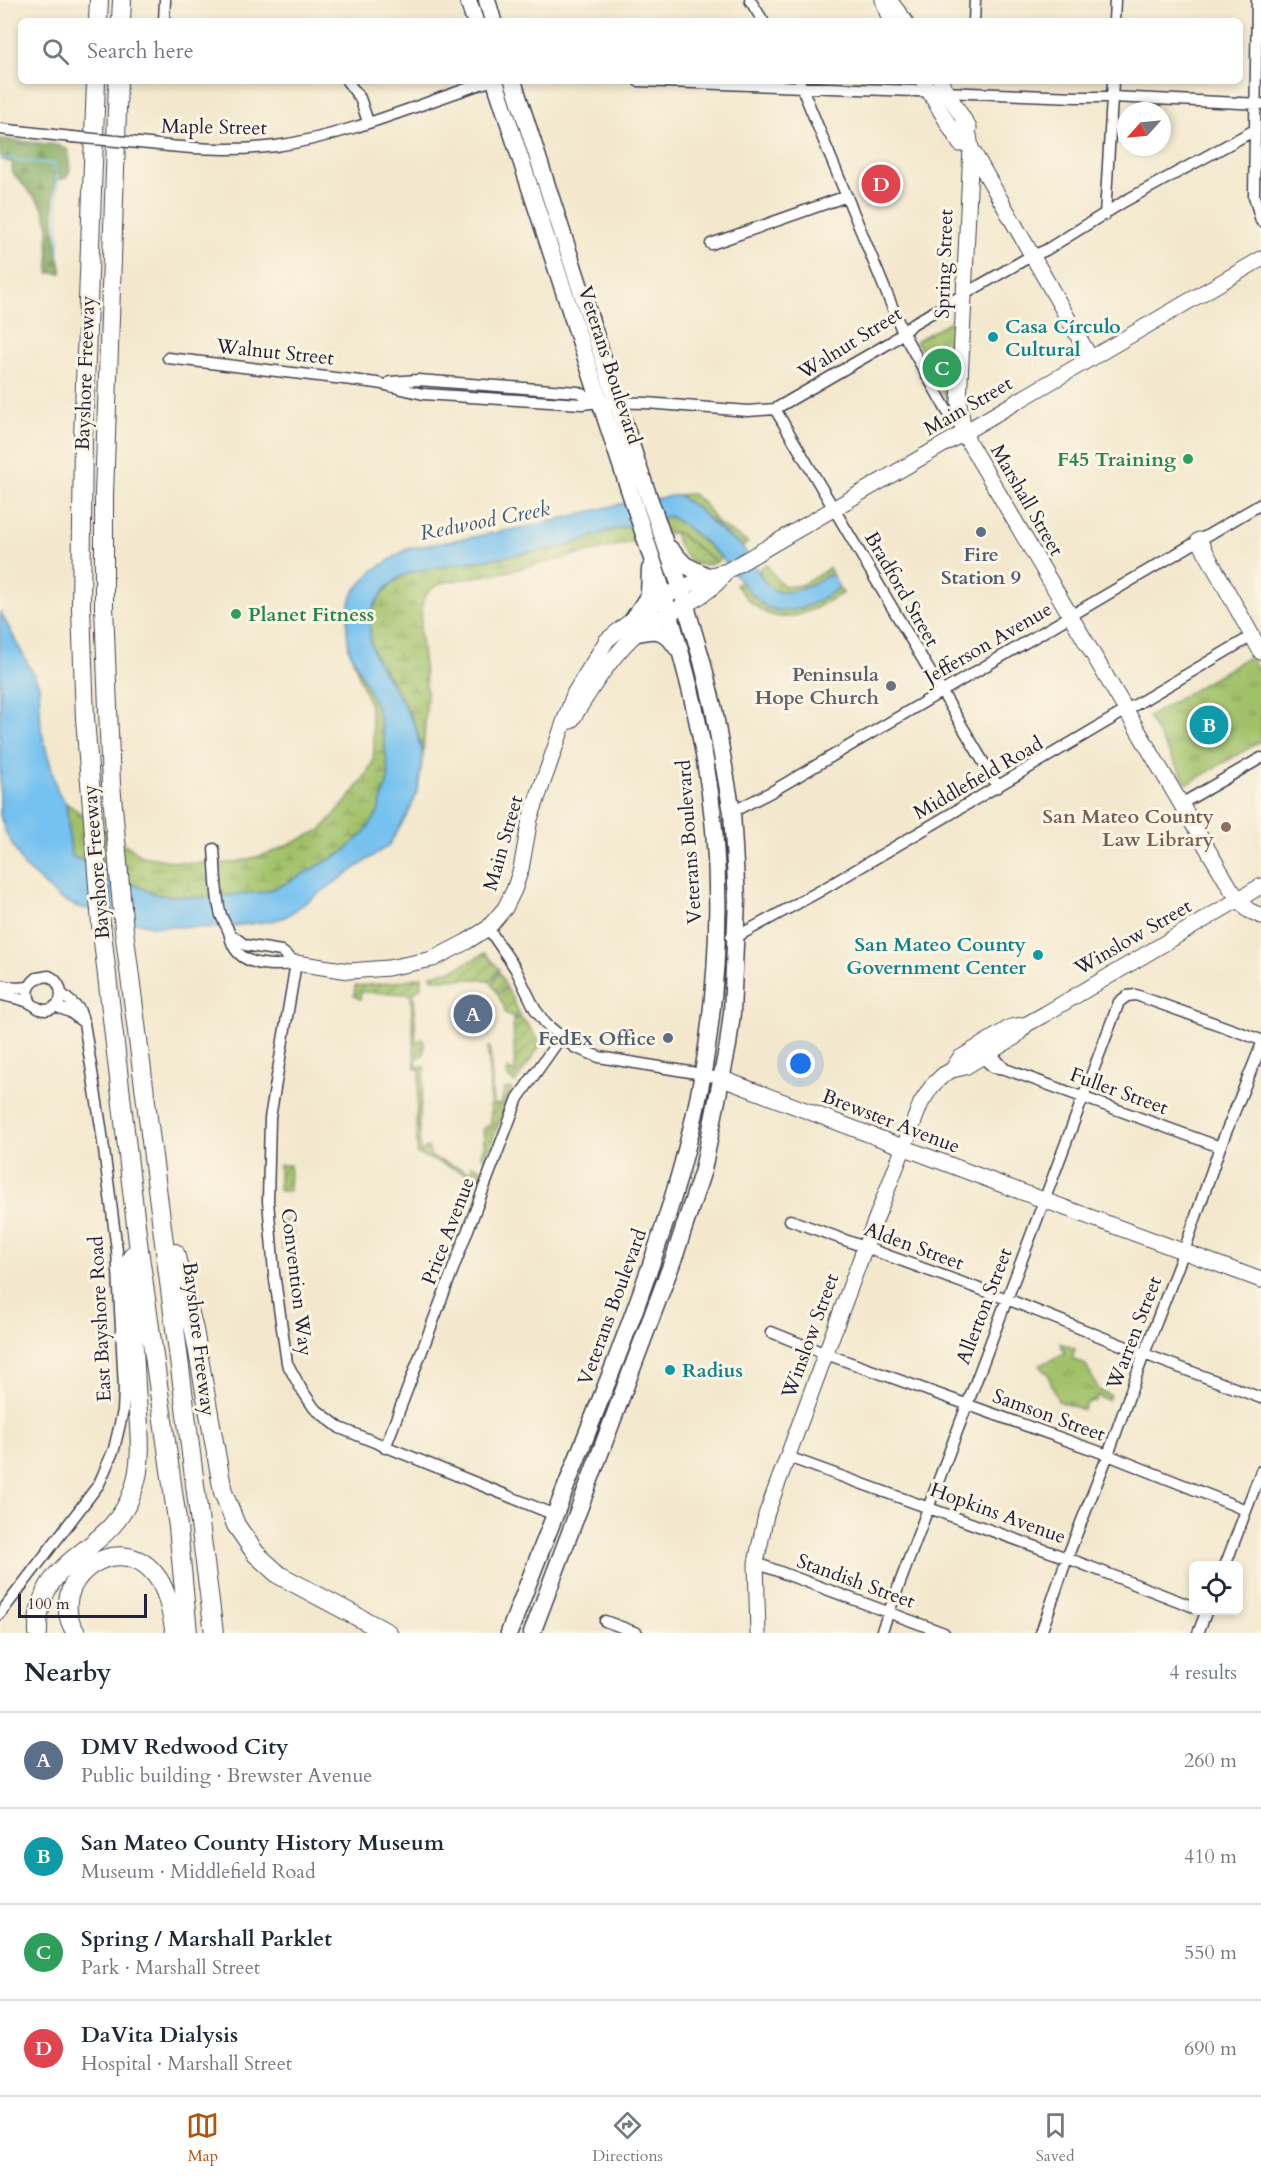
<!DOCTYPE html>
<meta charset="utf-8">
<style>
:root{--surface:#fff;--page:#f2f2f3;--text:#1f2937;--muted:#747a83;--line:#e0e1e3;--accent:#b45309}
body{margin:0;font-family:Cardo,serif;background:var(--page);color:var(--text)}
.controls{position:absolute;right:18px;bottom:18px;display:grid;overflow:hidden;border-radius:9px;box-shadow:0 3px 9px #0003}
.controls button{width:54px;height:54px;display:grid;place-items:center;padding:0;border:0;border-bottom:2px solid var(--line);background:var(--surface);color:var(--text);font:30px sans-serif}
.compass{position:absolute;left:1117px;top:102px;width:54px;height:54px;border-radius:50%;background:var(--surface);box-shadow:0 3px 9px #0003;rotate:243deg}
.scale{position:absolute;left:18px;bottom:15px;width:129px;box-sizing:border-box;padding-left:6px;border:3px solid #22223b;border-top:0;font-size:16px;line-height:21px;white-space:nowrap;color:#22223b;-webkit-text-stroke:4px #fcf5e5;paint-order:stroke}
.you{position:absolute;left:801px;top:1064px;width:21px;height:21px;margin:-15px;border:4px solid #fff;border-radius:50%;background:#1a73e8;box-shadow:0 0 0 9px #1a73e833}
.badge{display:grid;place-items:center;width:39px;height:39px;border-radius:50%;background:var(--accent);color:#fff;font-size:20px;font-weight:700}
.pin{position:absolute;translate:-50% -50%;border:3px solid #fff;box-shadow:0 2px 6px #0006}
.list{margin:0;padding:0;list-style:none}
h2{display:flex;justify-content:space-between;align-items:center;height:78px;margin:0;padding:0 24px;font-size:26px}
h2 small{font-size:20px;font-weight:400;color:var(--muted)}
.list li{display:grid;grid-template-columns:39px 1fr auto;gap:18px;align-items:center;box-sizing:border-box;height:96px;padding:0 24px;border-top:2px solid var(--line)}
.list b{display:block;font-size:22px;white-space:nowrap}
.list p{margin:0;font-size:20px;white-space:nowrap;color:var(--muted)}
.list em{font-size:20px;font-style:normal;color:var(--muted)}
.icon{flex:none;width:33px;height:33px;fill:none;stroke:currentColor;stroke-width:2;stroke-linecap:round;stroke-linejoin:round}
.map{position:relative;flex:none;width:1261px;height:1633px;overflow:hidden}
.search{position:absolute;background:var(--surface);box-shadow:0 3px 9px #0003;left:18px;right:18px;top:18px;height:66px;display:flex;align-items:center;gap:15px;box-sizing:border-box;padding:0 21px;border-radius:9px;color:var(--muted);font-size:22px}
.sheet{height:462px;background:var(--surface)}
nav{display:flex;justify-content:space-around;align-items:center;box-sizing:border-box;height:84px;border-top:2px solid var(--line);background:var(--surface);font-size:16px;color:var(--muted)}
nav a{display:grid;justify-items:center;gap:3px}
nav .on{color:var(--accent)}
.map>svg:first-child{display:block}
</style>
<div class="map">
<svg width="1261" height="1633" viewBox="0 0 1261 1633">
<defs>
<pattern id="grass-dots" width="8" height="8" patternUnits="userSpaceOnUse" patternTransform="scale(1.5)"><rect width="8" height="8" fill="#a1c169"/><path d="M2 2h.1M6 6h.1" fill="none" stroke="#839c58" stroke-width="1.8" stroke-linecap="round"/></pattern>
<pattern id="forest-firs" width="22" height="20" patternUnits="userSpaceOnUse" patternTransform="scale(1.5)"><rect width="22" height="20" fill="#80a75d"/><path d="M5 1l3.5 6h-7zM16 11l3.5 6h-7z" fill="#68884e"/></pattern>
<pattern id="wetland-marsh" width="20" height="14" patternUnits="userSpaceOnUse" patternTransform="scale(1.5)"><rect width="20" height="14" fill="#a1c169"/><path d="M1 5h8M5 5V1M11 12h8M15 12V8" fill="none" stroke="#839c58"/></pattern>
<pattern id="park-tufts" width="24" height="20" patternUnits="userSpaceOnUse" patternTransform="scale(1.5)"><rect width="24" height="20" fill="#a1c169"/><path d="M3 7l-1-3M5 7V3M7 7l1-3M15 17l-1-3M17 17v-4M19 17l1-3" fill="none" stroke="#839c58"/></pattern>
<pattern id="garden-furrows" width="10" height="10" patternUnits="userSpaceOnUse" patternTransform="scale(1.5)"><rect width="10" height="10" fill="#a1c169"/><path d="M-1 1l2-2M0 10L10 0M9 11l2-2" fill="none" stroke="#839c58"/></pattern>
</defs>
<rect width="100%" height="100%" fill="#fcf5e5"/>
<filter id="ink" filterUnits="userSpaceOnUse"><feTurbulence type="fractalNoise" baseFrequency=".0167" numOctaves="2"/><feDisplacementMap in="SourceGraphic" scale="12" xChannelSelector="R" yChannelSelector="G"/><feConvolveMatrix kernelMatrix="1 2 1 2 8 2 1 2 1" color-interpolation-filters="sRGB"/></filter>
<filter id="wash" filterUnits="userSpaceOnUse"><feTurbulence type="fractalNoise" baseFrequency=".008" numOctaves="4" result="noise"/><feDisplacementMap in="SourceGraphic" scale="24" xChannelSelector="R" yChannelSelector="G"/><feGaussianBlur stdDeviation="1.35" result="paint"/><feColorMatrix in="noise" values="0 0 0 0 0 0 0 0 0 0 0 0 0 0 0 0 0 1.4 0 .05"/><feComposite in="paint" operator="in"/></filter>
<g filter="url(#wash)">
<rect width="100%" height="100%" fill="#f3e8cd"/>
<!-- grass -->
<path fill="url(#grass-dots)" stroke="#627252" stroke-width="1.5" d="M 674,532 L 680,534 L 716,562 C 692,573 680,552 674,532 Z
M 766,564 C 771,570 775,578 781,583 C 795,594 818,575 829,568 L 832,574 C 815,582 785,603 768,587 C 764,583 761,575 759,569 Z
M 742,581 L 763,605 L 803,608 L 839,588 L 843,593 C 797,619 773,634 736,585 Z
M 288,1220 L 292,1228 L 294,1249 L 283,1250 L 280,1221 Z"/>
<!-- forest -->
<path fill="url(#forest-firs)" stroke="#51644c" stroke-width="1.5" d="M 0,139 L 57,145 L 68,150 L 70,170 L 66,178 L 55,181 C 51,212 55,242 62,273 L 49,273 L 48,223 L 42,206 L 11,171 L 13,163 L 0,159 Z"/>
<!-- wetland -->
<path fill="url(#wetland-marsh)" stroke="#627252" stroke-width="1.5" d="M 692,494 L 703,502 L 717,523 L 748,543 L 742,547 C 726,536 713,521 698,510 C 691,505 685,502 679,495 Z
M 669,516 L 682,523 L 722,558 L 716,562 L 680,534 L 675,532 L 509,571 L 441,583 L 430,590 L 423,599 L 420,632 L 427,693 L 423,756 C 421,746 419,735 415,725 C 408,708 398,691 388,676 C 383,668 377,661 374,652 C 360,616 381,584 414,571 L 568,546 L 607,531 Z
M 349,649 L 377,707 L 384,738 L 389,777 L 377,815 L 364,833 L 344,852 L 283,885 L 264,892 L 202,898 L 157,895 L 71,856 L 66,803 L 142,856 L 184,863 L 233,863 L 270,853 L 321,830 L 350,797 L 366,775 L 373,761 L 374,745 L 370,706 Z"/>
<!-- park -->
<path fill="url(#park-tufts)" stroke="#627252" stroke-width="1.5" d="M 953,320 L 950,398 L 947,399 L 938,384 L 941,381 L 916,341 Z
M 1250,656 L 1261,675 L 1261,741 L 1187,784 L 1148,717 Z
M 1060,1343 L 1075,1349 L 1072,1359 L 1086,1365 L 1099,1390 L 1110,1395 L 1108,1400 L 1097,1396 L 1095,1401 L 1087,1403 L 1083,1410 L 1058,1401 L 1047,1372 L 1045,1372 L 1040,1365 L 1065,1353 Z"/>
<!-- garden -->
<path fill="url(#garden-furrows)" stroke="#627252" stroke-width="1.5" d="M 485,953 L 499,969 L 490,982 L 482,979 L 432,979 L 431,975 L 455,969 Z
M 499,972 L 506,986 L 497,993 L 492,984 Z
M 422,977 L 421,987 L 414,992 L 416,1043 L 422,1039 L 424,1041 L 424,1054 L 416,1059 L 416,1066 L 425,1067 L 419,1122 L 420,1150 L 421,1152 L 428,1147 L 431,1157 L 473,1173 L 471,1165 L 481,1168 L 478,1178 L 417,1154 L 416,1119 L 420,1069 L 415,1069 L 411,994 L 361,992 L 360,999 L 354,996 L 355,986 L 390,983 Z
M 507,988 L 521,1016 L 520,1017 L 513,1017 L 505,1013 L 504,1007 L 498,995 Z
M 513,1019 L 523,1019 L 539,1040 L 540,1046 L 515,1083 C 508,1079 507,1077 507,1069 L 515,1073 Z
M 488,1047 L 490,1047 L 493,1104 L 501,1105 L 504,1090 L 508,1088 L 512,1089 L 485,1159 L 481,1154 L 484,1145 L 483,1129 L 491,1124 Z
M 279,1165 L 290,1165 L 289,1191 L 279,1191 Z"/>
<!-- water -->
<path fill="#75c1ef" stroke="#4c7295" stroke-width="1.5" d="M 679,495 C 685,502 694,505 701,512 C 708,520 716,527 724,534 C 730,539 738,542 743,548 C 753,559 763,587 776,591 C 794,597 817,581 832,574 L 839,588 C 819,600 801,614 775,610 C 757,607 733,570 720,556 C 705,541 687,526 669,516 L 607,531 L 568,546 L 415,571 L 400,577 L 385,589 L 374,605 L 370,622 L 370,639 L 374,655 L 415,725 L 423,756 L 418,789 L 410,810 L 389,845 L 285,917 L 271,921 L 217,928 L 151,926 L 76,906 L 59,898 L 24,866 L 5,831 L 0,815 L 0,611 L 39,685 L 41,730 L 58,793 L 66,803 L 71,856 L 157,895 L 202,898 L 264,892 L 283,885 L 344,852 L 364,833 L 377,815 L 389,777 L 384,738 L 377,707 L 349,649 L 347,629 L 348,608 L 354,592 L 371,572 L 407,549 L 532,526 L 620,504 Z"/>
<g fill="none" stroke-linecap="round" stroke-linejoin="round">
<!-- stream -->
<path stroke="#75c1ef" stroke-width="2" d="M 0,158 L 54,164 L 57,173 L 59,252"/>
</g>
</g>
<g filter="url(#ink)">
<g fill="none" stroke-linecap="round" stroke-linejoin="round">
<defs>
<path id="street" d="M 750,0 L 763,21
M 1257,0 L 1254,196 L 1261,221
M 164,21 L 165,0
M 974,21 L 975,0
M 1114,21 L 1115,0
M 347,81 L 360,98 L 368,122
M 638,81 L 1077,97 L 1112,97 L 1261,104
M 800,83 L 903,333 L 947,411 L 962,429
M 0,129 L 72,137
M 139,143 C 185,148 230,152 276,146 C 346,136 422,103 490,81
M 1105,215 L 1113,81
M 711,244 L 847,196
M 168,358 L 377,383 L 423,394 L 582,404 L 600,402 L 646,403 L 748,411 L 775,409 L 891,342 L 914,323 L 1024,260 L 1046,250 L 1125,201 L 1253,131
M 390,382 L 418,380 L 578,392 L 600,402
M 775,409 L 998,787
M 1181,804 L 1261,758
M 732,812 L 771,792 L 1261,504
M 214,849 C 216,869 215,896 221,915 C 223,921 227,926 229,932 C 230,936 231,941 233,945 C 243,967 276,967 296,963 L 281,951 L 245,945 L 230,934
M 488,928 L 515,968 L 535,1009 L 546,1024 L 574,1047 L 599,1057 L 702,1074 L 723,1079
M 731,937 L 736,937 L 820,891 L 1252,636
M 296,963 L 270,1118 L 268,1201 L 274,1273 L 287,1363 L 300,1387 L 314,1408 L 340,1428 L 555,1515
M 0,985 L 15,988 L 29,987
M 0,994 C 10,998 23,998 32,1004 C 37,1007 39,1010 45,1010 C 66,1009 65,983 49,976 L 37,978 C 28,985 26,993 31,1003
M 55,1006 L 70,1012 L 83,1022
M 982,1057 L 993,1067 L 1005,1069 L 996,1059 L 992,1051
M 1005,1069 L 1220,1147
M 790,1220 L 1007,1299 L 1144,1354 L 1261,1398
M 771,1332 L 826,1354 L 1108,1455 L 1246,1510
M 385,1448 L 518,1098 L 561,1037
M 788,1457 L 1067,1558 L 1194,1607
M 756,1563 L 944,1633
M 1225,1566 L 1261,1471
M 0,1614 L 99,1484 L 114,1449 L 123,1411 L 124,1388 L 117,1250 L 101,1127 L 84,1023 L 79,1009 L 62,994
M 605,1621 L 637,1633
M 881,1633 L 1119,1002 L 1127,996 L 1136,995 L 1261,1040
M 1041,1633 L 1067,1558 L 1108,1455 L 1144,1354 L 1184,1251 L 1220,1147 L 1261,1046
M 1198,1633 L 1207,1610"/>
<path id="secondary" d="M 883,0 L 890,21
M 889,0 L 905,21
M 923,81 L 960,144
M 940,81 L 969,128
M 963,120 L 969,135 L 971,148 L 959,402 L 964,431 L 969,443 L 1231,889 L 1248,910 L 1261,916
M 955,135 L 971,148 L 1091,359
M 1199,540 L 1261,652
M 571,721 C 590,691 610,657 637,633 C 665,610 708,601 727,571
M 296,963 L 349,971 L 388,968 L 433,959 L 466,942 L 488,928 L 505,908 L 514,890 L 521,869 L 530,819 L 574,694 L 607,640 L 634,618 L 664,597 L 707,576 L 727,571 L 1261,259
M 952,1070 L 960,1058 L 1011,1027 L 1027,1024
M 723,1079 L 1003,1185 L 1261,1280
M 758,1633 L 756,1563 L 766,1515 L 865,1247 L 921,1103 L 932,1086 L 943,1075 L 952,1070 L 965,1067 L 1015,1037 L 1027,1024 L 1045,1014 L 1261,886"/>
<path id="primary" d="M 468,0 L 475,21
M 487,0 L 493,21
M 495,81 C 534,202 574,323 614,444 C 647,545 684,645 703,749 C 723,855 721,966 703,1073 C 685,1175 650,1271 613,1368 C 578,1456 543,1544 509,1633
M 513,81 L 639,469 L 681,589 L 702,661 L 714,710 L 732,812 L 737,900 L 732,1013 L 728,1045 L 703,1170 L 675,1255 L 532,1633
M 669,548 L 685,565 L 707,576
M 634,618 L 649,595 L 650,569
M 638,633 C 658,628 665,630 677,648"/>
<path id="highway" d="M 98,21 L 99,0
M 121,21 L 122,0
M 96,81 L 83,439 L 81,608 L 85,718 L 101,924 L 138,1242 L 178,1527 L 188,1633
M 118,81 L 104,495 L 104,607 L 111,784 L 124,930 L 214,1633
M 175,1253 L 194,1330 L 223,1492 L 236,1525 L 256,1554 L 279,1575 L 388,1633
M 38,1633 C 36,1553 109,1558 133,1491 C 145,1458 138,1421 136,1387 C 134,1346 132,1305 129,1264 L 133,1255
M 76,1633 C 43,1583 116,1528 154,1573 C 168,1589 171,1613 175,1633"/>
</defs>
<!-- street casing -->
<use href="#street" stroke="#414051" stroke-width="13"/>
<!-- secondary casing -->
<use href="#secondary" stroke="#414051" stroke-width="17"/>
<!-- primary casing -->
<use href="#primary" stroke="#414051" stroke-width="19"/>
<!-- highway casing -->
<use href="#highway" stroke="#414051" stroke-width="20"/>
<!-- street -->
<use href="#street" stroke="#fff" stroke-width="10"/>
<!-- secondary -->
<use href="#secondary" stroke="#fff" stroke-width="15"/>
<!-- primary -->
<use href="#primary" stroke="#fff" stroke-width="16"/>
<!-- highway -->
<use href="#highway" stroke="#fff" stroke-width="18"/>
<defs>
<path id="street-bridge" d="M 72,137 L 139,143"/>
</defs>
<!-- street-bridge casing -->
<use href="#street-bridge" stroke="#414051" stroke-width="13" stroke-linecap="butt"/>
<!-- street-bridge -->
<use href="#street-bridge" stroke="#fff" stroke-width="10"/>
</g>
</g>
<!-- markers -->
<g fill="#0f9aa8" stroke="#fcf5e5" stroke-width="2">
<circle cx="993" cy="337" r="6"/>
<circle cx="1038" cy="955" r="6"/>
<circle cx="670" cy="1370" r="6"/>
</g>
<g fill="#2e9e5b" stroke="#fcf5e5" stroke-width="2">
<circle cx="1188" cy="459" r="6"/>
<circle cx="236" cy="614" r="6"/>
</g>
<g fill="#5c6f8a" stroke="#fcf5e5" stroke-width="2">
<circle cx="981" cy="532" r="6"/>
<circle cx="668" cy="1038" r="6"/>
</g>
<circle fill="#6b7280" stroke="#fcf5e5" stroke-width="2" cx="891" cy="686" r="6"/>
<circle fill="#8d6e63" stroke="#fcf5e5" stroke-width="2" cx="1226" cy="827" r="6"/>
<g text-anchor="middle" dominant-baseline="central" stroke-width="6" stroke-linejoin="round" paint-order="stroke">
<!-- street labels -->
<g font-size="20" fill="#22223b" stroke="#fcf5e5">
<text transform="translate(214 127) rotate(1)">Maple Street</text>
<text transform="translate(944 264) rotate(-88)">Spring Street</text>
<text transform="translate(850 343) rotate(-32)">Walnut Street</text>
<text transform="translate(275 352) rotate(6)">Walnut Street</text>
<text transform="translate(610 365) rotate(72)">Veterans Boulevard</text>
<text transform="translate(85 373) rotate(-88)">Bayshore Freeway</text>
<text transform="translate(968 406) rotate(-30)">Main Street</text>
<text transform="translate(1027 500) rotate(60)">Marshall Street</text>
<text transform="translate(902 589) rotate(60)">Bradford Street</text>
<text transform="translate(988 643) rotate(-30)">Jefferson Avenue</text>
<text transform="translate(978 778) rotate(-30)">Middlefield Road</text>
<text transform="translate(689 842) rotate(-94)">Veterans Boulevard</text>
<text transform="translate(503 843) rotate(-74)">Main Street</text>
<text transform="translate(96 862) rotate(-95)">Bayshore Freeway</text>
<text transform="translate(1133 937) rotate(-30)">Winslow Street</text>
<text transform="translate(1119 1091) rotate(20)">Fuller Street</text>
<text transform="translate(891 1121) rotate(21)">Brewster Avenue</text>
<text transform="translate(448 1231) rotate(-69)">Price Avenue</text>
<text transform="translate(914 1246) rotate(20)">Alden Street</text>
<text transform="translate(297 1282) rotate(83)">Convention Way</text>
<text transform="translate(984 1306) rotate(-69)">Allerton Street</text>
<text transform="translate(612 1307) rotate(-70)">Veterans Boulevard</text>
<text transform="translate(100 1319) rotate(-93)">East Bayshore Road</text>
<text transform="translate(1134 1333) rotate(-69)">Warren Street</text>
<text transform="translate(810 1336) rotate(-70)">Winslow Street</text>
<text transform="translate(199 1339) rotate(83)">Bayshore Freeway</text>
<text transform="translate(1049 1415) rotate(20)">Samson Street</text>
<text transform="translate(998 1513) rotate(20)">Hopkins Avenue</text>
<text transform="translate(856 1581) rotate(20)">Standish Street</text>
</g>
<!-- culture labels -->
<g font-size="20" font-weight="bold" fill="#0d838f" stroke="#fcf5e5" text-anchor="start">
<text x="1005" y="326">Casa Círculo<tspan x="1005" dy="23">Cultural</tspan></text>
<text x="1026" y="944" text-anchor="end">San Mateo County<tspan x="1026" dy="23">Government Center</tspan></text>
<text x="682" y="1370">Radius</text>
</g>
<!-- leisure labels -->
<g font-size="20" font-weight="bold" fill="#27864d" stroke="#fcf5e5" text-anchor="end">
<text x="1176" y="459">F45 Training</text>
<text x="248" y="614" text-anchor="start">Planet Fitness</text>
</g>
<!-- service labels -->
<g font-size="20" font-weight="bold" fill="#4e5e75" stroke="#fcf5e5">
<text x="981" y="554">Fire<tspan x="981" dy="23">Station 9</tspan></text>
<text x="656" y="1038" text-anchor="end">FedEx Office</text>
</g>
<!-- worship labels -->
<g font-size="20" font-weight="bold" fill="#5b616d" stroke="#fcf5e5" text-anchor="end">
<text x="879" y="674">Peninsula<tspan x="879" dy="23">Hope Church</tspan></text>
</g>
<!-- education labels -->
<g font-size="20" font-weight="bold" fill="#785e54" stroke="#fcf5e5" text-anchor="end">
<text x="1214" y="816">San Mateo County<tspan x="1214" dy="23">Law Library</tspan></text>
</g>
<!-- water labels -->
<g font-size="21" font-style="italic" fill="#3f5a7a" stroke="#fcf5e5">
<text transform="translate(485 521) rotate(-11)">Redwood Creek</text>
</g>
</g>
</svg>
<div class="controls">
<button><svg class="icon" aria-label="locate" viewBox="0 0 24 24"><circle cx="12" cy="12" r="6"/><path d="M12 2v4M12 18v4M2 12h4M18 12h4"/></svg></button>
</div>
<svg class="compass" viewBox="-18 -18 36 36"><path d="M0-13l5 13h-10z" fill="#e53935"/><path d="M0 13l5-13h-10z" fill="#747a83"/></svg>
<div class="scale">100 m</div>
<div class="you"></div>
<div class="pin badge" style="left:473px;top:1014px;background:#5c6f8a">A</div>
<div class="pin badge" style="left:1209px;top:725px;background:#0f9aa8">B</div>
<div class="pin badge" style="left:942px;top:368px;background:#2e9e5b">C</div>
<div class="pin badge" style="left:881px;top:184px;background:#e0444e">D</div>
<div class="search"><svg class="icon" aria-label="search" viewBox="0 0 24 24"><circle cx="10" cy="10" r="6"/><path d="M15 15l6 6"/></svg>Search here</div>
</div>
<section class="sheet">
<h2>Nearby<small>4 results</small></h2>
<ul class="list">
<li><span class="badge" style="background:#5c6f8a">A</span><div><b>DMV Redwood City</b><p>Public building · Brewster Avenue</p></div><em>260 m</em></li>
<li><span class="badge" style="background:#0f9aa8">B</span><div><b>San Mateo County History Museum</b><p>Museum · Middlefield Road</p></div><em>410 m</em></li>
<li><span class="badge" style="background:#2e9e5b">C</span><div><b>Spring / Marshall Parklet</b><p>Park · Marshall Street</p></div><em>550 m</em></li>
<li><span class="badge" style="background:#e0444e">D</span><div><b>DaVita Dialysis</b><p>Hospital · Marshall Street</p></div><em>690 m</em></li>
</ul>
</section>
<nav>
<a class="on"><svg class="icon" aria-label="map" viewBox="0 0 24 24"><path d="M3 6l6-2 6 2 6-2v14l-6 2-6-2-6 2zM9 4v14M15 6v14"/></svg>Map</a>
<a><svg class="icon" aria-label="directions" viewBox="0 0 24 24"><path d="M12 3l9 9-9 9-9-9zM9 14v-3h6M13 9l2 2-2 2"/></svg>Directions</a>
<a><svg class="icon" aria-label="saved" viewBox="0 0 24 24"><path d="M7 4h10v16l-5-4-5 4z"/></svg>Saved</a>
</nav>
